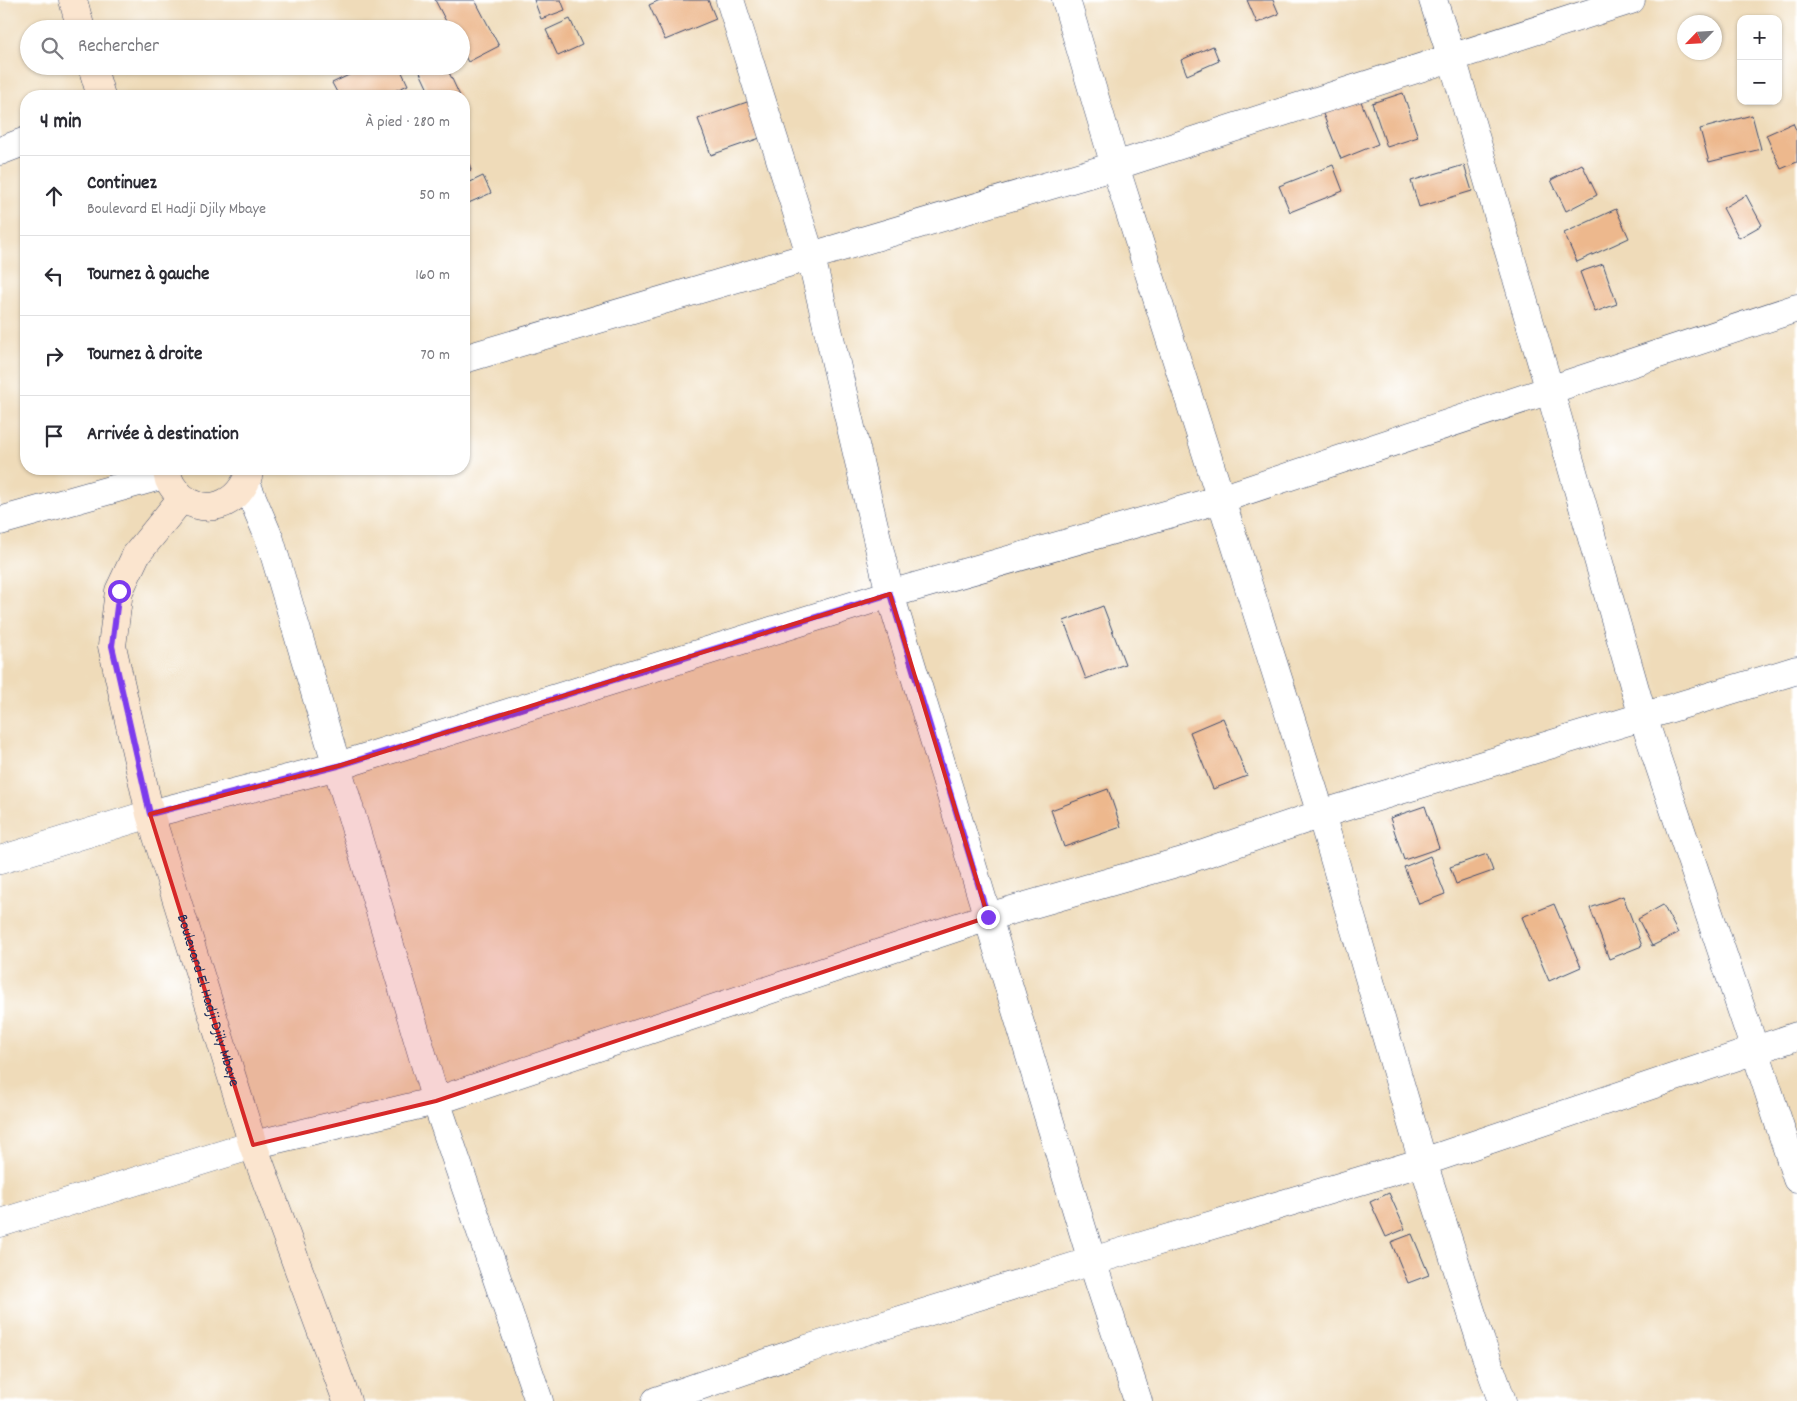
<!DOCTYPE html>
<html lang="fr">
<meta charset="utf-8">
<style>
:root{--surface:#fff;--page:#f2f2f3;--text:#2b2b33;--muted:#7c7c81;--line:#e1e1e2}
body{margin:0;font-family:Dekko,sans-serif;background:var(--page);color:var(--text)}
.controls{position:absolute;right:15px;top:15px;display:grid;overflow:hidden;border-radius:10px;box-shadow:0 1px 4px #0004}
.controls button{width:45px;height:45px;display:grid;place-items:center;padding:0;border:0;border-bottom:1px solid var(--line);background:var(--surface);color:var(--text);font:25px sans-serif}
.compass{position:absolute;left:1677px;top:15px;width:45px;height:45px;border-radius:50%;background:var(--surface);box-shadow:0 1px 4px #0004;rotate:245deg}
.stop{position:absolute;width:15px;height:15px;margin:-11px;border:4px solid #7c3aed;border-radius:50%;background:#fff}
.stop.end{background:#7c3aed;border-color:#fff;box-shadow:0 1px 5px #0008}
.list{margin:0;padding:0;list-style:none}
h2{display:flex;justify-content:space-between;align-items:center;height:65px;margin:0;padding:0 20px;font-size:21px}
h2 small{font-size:16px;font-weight:400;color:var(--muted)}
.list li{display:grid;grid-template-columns:32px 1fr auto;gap:15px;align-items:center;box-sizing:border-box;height:80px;padding:0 20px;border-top:1px solid var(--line)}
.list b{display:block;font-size:19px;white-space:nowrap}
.list p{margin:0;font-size:16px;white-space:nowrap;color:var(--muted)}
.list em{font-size:16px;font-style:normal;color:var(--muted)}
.icon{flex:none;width:28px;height:28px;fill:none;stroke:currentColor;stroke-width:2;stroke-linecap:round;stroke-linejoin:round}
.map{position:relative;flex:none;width:1797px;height:1401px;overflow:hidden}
.search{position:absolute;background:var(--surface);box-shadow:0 1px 4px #0004;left:20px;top:20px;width:450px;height:55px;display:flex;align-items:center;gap:12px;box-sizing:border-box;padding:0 18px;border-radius:28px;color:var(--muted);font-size:19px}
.panel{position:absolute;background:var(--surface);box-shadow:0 1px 4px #0004;left:20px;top:90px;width:450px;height:385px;border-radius:20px}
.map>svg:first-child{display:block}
</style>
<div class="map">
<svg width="1797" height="1401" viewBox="0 0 1797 1401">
<rect width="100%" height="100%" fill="#fff"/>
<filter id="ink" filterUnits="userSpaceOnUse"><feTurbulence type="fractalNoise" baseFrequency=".02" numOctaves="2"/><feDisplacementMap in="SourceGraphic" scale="10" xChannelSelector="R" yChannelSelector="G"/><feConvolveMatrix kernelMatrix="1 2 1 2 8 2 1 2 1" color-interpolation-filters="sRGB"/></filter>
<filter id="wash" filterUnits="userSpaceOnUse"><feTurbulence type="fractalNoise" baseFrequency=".0096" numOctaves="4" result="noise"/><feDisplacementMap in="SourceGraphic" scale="20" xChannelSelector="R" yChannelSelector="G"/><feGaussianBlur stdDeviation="1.12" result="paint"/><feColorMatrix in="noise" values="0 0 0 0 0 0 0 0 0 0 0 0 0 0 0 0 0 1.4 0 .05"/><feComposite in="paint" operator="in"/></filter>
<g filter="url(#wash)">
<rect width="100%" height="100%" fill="#efdbb9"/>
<g id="blocks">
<!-- building -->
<path fill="#edb88d" d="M 435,0 L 475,0 L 499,46 L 468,62 L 461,49 L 461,29 L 450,29 Z
M 534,0 L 561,0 L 565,10 L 541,19 Z
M 660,0 L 708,0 L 716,19 L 665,40 L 649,5 Z
M 1247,0 L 1273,0 L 1279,14 L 1257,23 Z
M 570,19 L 582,45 L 558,56 L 546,30 Z
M 1213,46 L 1219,61 L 1187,75 L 1181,60 Z
M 368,66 L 399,66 L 408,85 L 383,96 L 339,96 L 332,83 Z
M 417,66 L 446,66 L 460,96 L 431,96 Z
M 1356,89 L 1378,144 L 1341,159 L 1319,104 Z
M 1403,93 L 1418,137 L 1387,147 L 1372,103 Z
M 750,101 L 763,137 L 711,155 L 698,119 Z
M 1752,115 L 1761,149 L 1709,162 L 1700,129 Z
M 1793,123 L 1797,132 L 1797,162 L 1781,169 L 1766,135 Z
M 464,146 L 471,170 L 464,172 Z
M 1582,164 L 1597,195 L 1566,211 L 1551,180 Z
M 1333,165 L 1343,191 L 1290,212 L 1279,186 Z
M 1464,165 L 1472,191 L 1419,207 L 1411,181 Z
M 483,176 L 491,193 L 464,205 L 464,185 Z
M 1746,195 L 1762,225 L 1739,238 L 1723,208 Z
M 1616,209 L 1629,238 L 1577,262 L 1564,233 Z
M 1603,264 L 1617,304 L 1595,312 L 1580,272 Z
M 1103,606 L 1125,664 L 1086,679 L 1064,621 Z
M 1223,718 L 1247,776 L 1213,789 L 1190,732 Z
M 1108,789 L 1121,827 L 1064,847 L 1051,810 Z
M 1425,806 L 1439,848 L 1404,860 L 1390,818 Z
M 1487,854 L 1493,871 L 1456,884 L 1450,867 Z
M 1430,856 L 1445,894 L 1419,904 L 1404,867 Z
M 1623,896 L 1642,946 L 1609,959 L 1590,908 Z
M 1554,904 L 1581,967 L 1549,981 L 1522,917 Z
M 1663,905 L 1678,933 L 1652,946 L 1638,919 Z
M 1389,1193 L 1405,1229 L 1386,1237 L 1370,1202 Z
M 1412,1234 L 1429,1275 L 1408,1283 L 1391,1242 Z"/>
</g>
</g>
<g filter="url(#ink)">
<use href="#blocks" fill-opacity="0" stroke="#3b496c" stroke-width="1"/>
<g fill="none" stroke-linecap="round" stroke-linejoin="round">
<defs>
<path id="minor" d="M 730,0 L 811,257 L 890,594 L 1092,1261 L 1138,1401
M 1066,0 L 1115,166 L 1321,814 L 1423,1162 L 1481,1342 L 1502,1401
M 1433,0 L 1452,58 L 1550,391 L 1643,717 L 1755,1050 L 1797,1179
M 0,151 L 26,141
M 464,359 L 1115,166 L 1631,0
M 246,483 L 270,540 L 436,1101 L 539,1401
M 0,521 L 167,474
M 0,860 L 150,814 L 338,766 L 890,594 L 1221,499 L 1797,308
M 0,1223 L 253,1145 L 436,1101 L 988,917 L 1183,861 L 1321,814 L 1797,670
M 656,1401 L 807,1349 L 1092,1261 L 1423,1162 L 1797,1036"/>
<g id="secondary">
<path d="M 73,0 L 81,29"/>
<path d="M 92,66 L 101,96"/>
<path d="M 167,469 C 167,477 170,484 175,490 C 201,521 242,506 250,469"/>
<path id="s1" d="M 182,498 L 136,555 L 119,591 L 112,646 L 150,814 L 253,1145 L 347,1401"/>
</g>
</defs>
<!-- minor casing -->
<use href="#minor" stroke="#3b496c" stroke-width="29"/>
<!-- secondary casing -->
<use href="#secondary" stroke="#3b496c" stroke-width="29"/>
<!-- minor -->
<use href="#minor" stroke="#fff" stroke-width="28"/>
<!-- secondary -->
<use href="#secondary" stroke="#fbe5cf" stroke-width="28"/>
</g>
</g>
<g fill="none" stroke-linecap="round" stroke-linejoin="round" filter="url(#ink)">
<!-- route -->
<path stroke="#7c3aed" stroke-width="6" d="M 119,591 L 112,646 L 150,814 L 338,766 L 890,594 L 988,917"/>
</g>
<!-- marked area -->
<path fill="#d62828" fill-opacity="0.2" stroke="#d62828" stroke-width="4" stroke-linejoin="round" d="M 890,594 L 988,917 L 436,1101 L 253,1145 L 150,814 L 338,766 Z"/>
<g text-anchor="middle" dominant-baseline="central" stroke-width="5" stroke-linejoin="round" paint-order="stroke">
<!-- street labels -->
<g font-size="16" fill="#1b2f5e" stroke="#fff">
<text stroke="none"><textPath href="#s1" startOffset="536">Boulevard El Hadji Djily Mbaye</textPath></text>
</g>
</g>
</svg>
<div class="controls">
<button>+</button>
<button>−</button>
</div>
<svg class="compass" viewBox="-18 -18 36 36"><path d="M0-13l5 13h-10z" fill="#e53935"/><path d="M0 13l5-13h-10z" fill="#7c7c81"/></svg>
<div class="stop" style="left:119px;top:591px"></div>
<div class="stop end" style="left:988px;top:917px"></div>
<div class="search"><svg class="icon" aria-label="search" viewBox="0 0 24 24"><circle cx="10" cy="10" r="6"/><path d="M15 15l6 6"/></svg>Rechercher</div>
<section class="panel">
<h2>4 min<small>À pied · 280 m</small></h2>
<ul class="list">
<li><svg class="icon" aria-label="ahead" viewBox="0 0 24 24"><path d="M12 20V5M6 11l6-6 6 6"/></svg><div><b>Continuez</b><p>Boulevard El Hadji Djily Mbaye</p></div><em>50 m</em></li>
<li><svg class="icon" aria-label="left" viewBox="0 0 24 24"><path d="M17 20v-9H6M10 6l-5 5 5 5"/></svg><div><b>Tournez à gauche</b></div><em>160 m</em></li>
<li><svg class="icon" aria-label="right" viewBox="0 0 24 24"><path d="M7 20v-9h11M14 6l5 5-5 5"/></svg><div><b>Tournez à droite</b></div><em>70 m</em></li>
<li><svg class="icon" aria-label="arrive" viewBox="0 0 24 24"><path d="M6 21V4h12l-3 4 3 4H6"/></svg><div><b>Arrivée à destination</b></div></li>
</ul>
</section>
</div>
